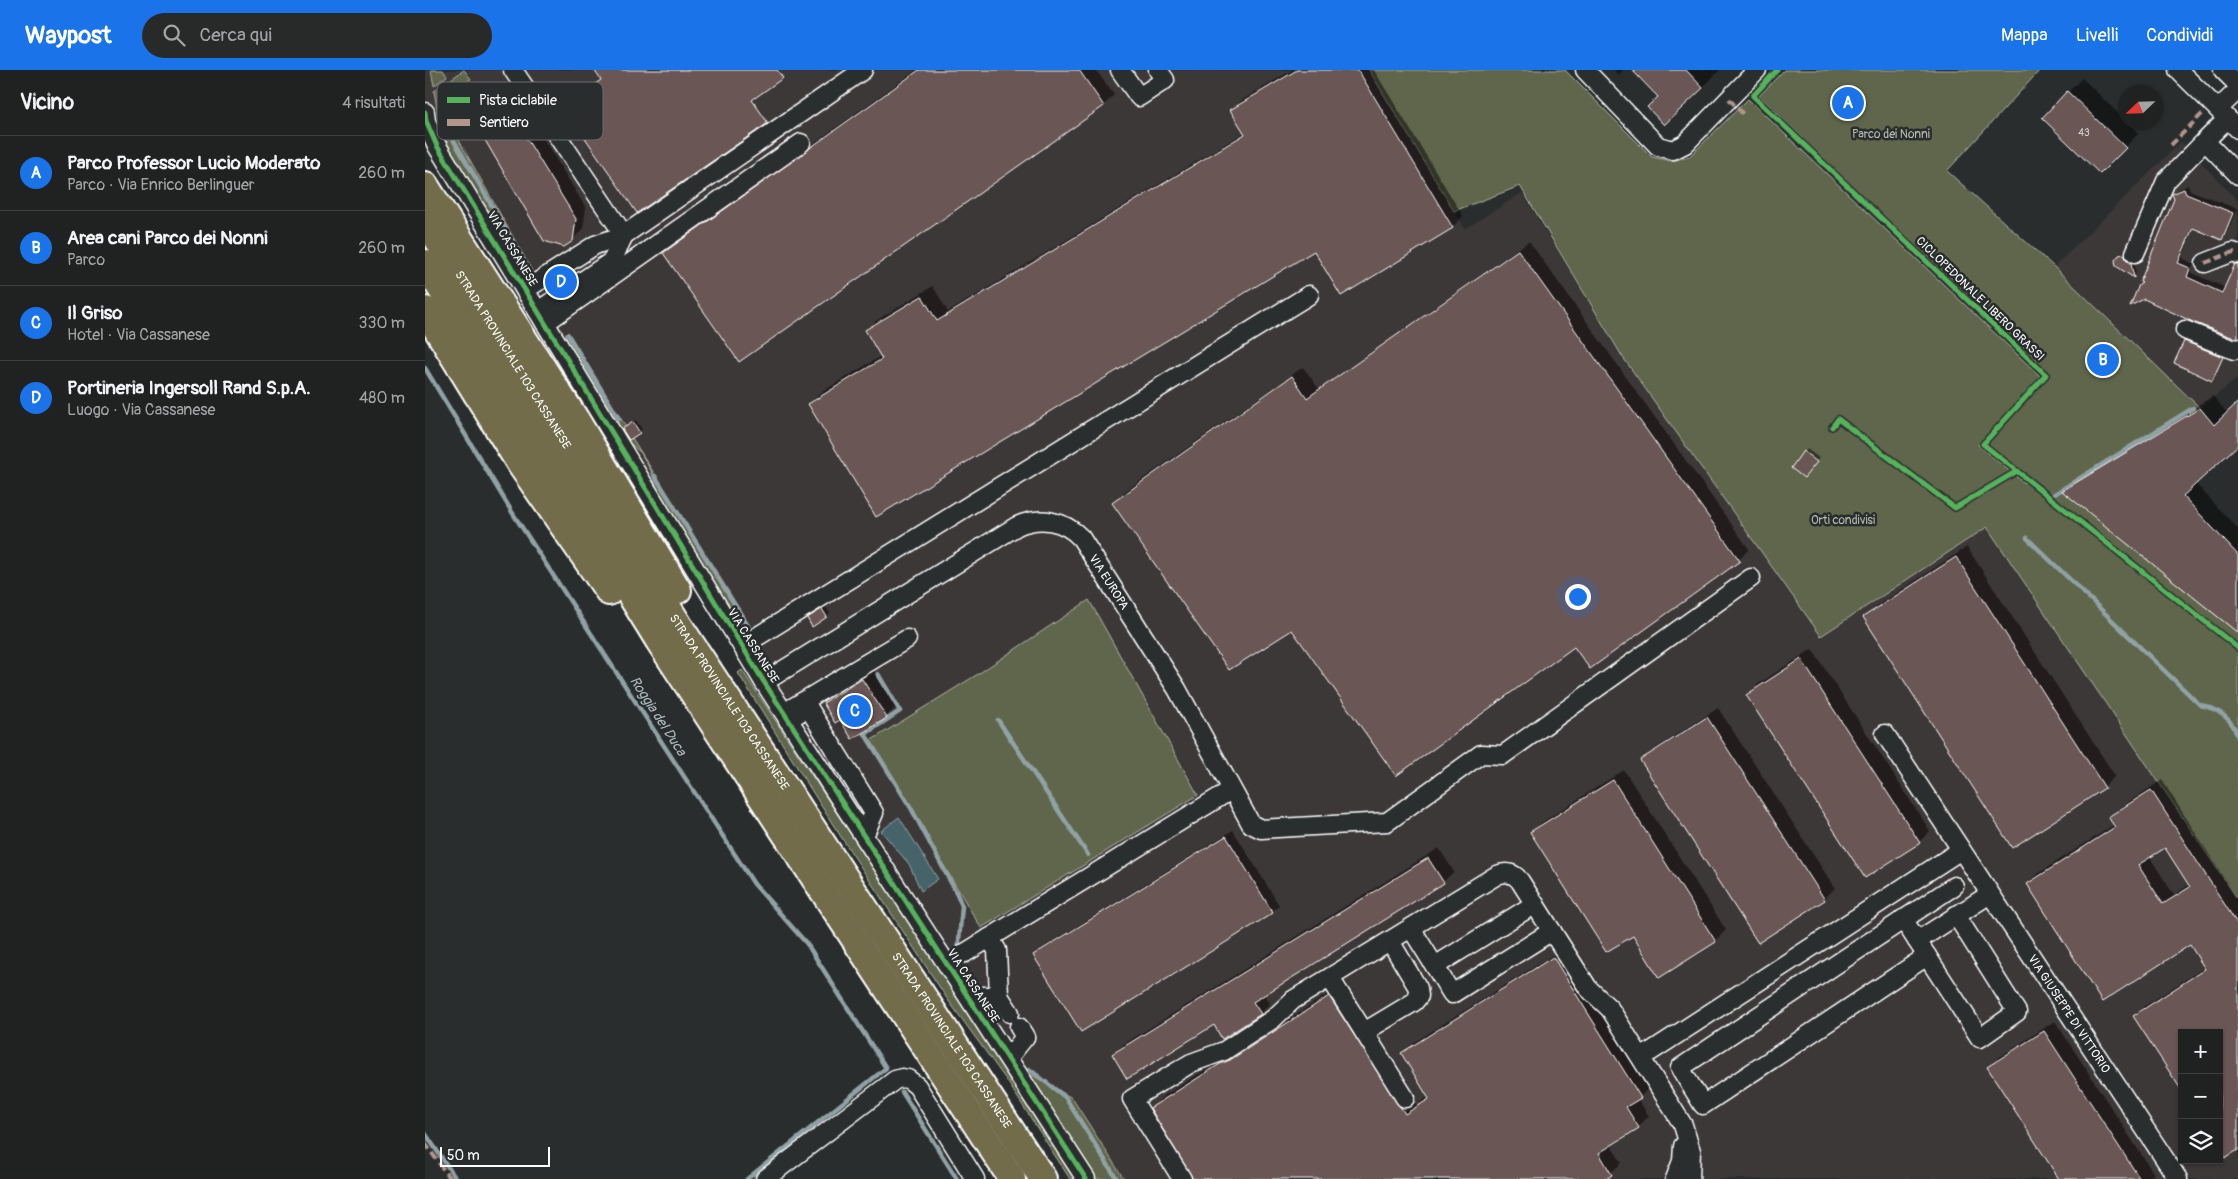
<!DOCTYPE html>
<html lang="it">
<meta charset="utf-8">
<style>
:root{--surface:#202222;--page:#282a2a;--text:#f1f3f6;--muted:#a2a4a5;--line:#3d3f40;--accent:#1a73e8}
body{margin:0;font-family:Pangolin,sans-serif;background:var(--page);color:var(--text)}
.controls{position:absolute;right:15px;bottom:15px;display:grid;overflow:hidden;border-radius:0px;box-shadow:0 1px 4px #0004}
.controls button{width:45px;height:45px;display:grid;place-items:center;padding:0;border:0;border-bottom:1px solid var(--line);background:var(--surface);color:var(--text);font:25px sans-serif}
.compass{position:absolute;left:1693px;top:15px;width:45px;height:45px;border-radius:50%;background:var(--surface);box-shadow:0 1px 4px #0004;rotate:247deg}
.scale{position:absolute;left:15px;bottom:12px;width:110px;box-sizing:border-box;padding-left:5px;border:2px solid #fff;border-top:0;font-size:14px;line-height:18px;white-space:nowrap;color:#fff;-webkit-text-stroke:4px #2a2d2e;paint-order:stroke}
.you{position:absolute;left:1152px;top:526px;width:18px;height:18px;margin:-12px;border:4px solid #fff;border-radius:50%;background:#1a73e8;box-shadow:0 0 0 8px #1a73e833}
.badge{display:grid;place-items:center;width:32px;height:32px;border-radius:50%;background:var(--accent);color:#fff;font-size:16px;font-weight:700}
.pin{position:absolute;translate:-50% -50%;border:2px solid #fff;box-shadow:0 1px 5px #0006}
.list{margin:0;padding:0;list-style:none}
h2{display:flex;justify-content:space-between;align-items:center;height:65px;margin:0;padding:0 20px;font-size:21px}
h2 small{font-size:16px;font-weight:400;color:var(--muted)}
.list li{display:grid;grid-template-columns:32px 1fr auto;gap:15px;align-items:center;box-sizing:border-box;height:75px;padding:0 20px;border-top:1px solid var(--line)}
.list b{display:block;font-size:19px;white-space:nowrap}
.list p{margin:0;font-size:16px;white-space:nowrap;color:var(--muted)}
.list em{font-size:16px;font-style:normal;color:var(--muted)}
.icon{flex:none;width:28px;height:28px;fill:none;stroke:currentColor;stroke-width:2;stroke-linecap:round;stroke-linejoin:round}
.map{position:relative;flex:none;width:1813px;height:1109px;overflow:hidden}
header{display:flex;align-items:center;gap:30px;box-sizing:border-box;height:70px;padding:0 25px;background:var(--accent);color:#fff}
header strong{font-size:24px}
nav{display:flex;gap:28px;margin-inline-start:auto;font-size:18px}
.search{width:350px;height:45px;background:var(--page);display:flex;align-items:center;gap:12px;box-sizing:border-box;padding:0 18px;border-radius:28px;color:var(--muted);font-size:19px}
main{display:flex}
aside{flex:1;background:var(--surface)}
.map>svg:first-child{display:block}
</style>
<header>
<strong>Waypost</strong>
<div class="search"><svg class="icon" aria-label="search" viewBox="0 0 24 24"><circle cx="10" cy="10" r="6"/><path d="M15 15l6 6"/></svg>Cerca qui</div>
<nav><a>Mappa</a><a>Livelli</a><a>Condividi</a></nav>
</header>
<main>
<aside>
<h2>Vicino<small>4 risultati</small></h2>
<ul class="list">
<li><span class="badge">A</span><div><b>Parco Professor Lucio Moderato</b><p>Parco · Via Enrico Berlinguer</p></div><em>260 m</em></li>
<li><span class="badge">B</span><div><b>Area cani Parco dei Nonni</b><p>Parco</p></div><em>260 m</em></li>
<li><span class="badge">C</span><div><b>Il Griso</b><p>Hotel · Via Cassanese</p></div><em>330 m</em></li>
<li><span class="badge">D</span><div><b>Portineria Ingersoll Rand S.p.A.</b><p>Luogo · Via Cassanese</p></div><em>480 m</em></li>
</ul>
</aside>
<div class="map">
<svg width="1813" height="1109" viewBox="0 0 1813 1109">
<rect width="100%" height="100%" fill="#2a2d2e"/>
<filter id="ink" filterUnits="userSpaceOnUse"><feTurbulence type="fractalNoise" baseFrequency=".02" numOctaves="2"/><feDisplacementMap in="SourceGraphic" scale="10" xChannelSelector="R" yChannelSelector="G"/><feConvolveMatrix kernelMatrix="1 2 1 2 8 2 1 2 1" color-interpolation-filters="sRGB"/></filter>
<g filter="url(#ink)">
<!-- built -->
<path fill="#3d3939" fill-rule="evenodd" d="M 0,0 L 944,0 L 1040,159 L 1097,123 L 1197,286 L 1396,566 L 1562,457 L 1813,830 L 1813,1109 L 699,1109 L 647,1028 L 600,1001 L 185,373 L 0,73 ZM 1757,963 L 1794,963 L 1794,1090 L 1757,1090 Z
M 1756,72 L 1813,131 L 1813,308 L 1775,338 L 1629,197 Z"/>
<!-- green -->
<path fill="#60664c" stroke="#b0b2a6" d="M 6,0 L 18,0 L 22,6 L 9,16 Z
M 39,0 L 46,9 L 21,27 L 22,49 L 107,201 L 99,201 L 30,91 L 15,56 L 9,21 Z
M 944,0 L 1140,0 L 1227,87 L 1247,91 L 1265,86 L 1323,29 L 1615,306 L 1553,375 L 1599,413 L 1604,408 L 1561,374 L 1623,303 L 1334,26 L 1359,0 L 1615,0 L 1522,101 L 1629,197 L 1775,338 L 1638,421 L 1813,563 L 1813,830 L 1562,457 L 1396,566 L 1197,286 L 1095,116 L 1029,141 Z
M 143,262 L 201,357 L 197,359 L 204,370 L 207,368 L 325,557 L 316,561 L 235,427 L 226,401 L 216,383 L 200,369 L 139,267 Z
M 664,530 L 773,725 L 556,858 L 445,671 L 553,604 Z
M 317,600 L 584,1004 L 656,1109 L 645,1109 L 582,1011 L 523,930 L 407,753 L 313,603 Z
M 600,1001 L 647,1028 L 699,1109 L 668,1109 Z"/>
<!-- water -->
<path fill="#46646a" stroke="#90a2a6" d="M 474,747 L 513,809 L 496,821 L 484,794 L 456,761 Z"/>
<!-- shadow -->
<path fill="#0007" fill-rule="evenodd" d="M 491,0 L 671,0 L 689,25 L 678,36 L 240,183 L 250,173 Z
M 867,0 L 949,0 L 1038,146 L 1028,157 L 916,224 L 889,179 L 384,334 L 395,323 L 456,286 L 441,261 L 452,250 L 508,216 L 523,242 L 820,62 L 807,41 L 817,30 Z
M 1189,0 L 1199,0 L 1193,5 Z
M 1209,0 L 1295,0 L 1277,18 L 1234,27 Z
M 1657,8 L 1700,50 L 1700,52 L 1704,52 L 1714,63 L 1690,88 L 1643,22 Z
M 82,31 L 98,35 L 161,138 L 158,159 L 147,170 L 60,49 Z
M 1763,115 L 1765,120 L 1812,139 L 1801,165 L 1797,169 L 1769,158 L 1757,188 L 1769,194 L 1765,202 L 1801,218 L 1813,196 L 1813,265 L 1718,213 L 1750,129 L 1749,124 L 1753,120 Z
M 1104,171 L 1324,479 L 1314,490 L 1150,575 L 867,558 L 689,433 L 699,422 L 878,297 L 894,319 Z
M 1702,181 L 1709,190 L 1711,204 L 1708,206 L 1695,186 Z
M 1763,269 L 1800,284 L 1787,309 L 1760,272 Z
M 1788,326 L 1802,343 L 1813,333 L 1813,373 L 1770,413 L 1813,459 L 1813,562 L 1639,421 L 1652,408 Z
M 211,350 L 217,359 L 214,362 L 202,356 Z
M 1382,379 L 1394,388 L 1382,403 L 1367,397 Z
M 1542,477 L 1690,706 L 1679,717 L 1587,776 L 1439,548 L 1450,537 Z
M 401,537 L 405,543 L 402,546 L 386,545 Z
M 1387,579 L 1505,761 L 1494,772 L 1323,625 L 1333,614 Z
M 448,599 L 471,637 L 461,647 L 416,648 L 399,633 L 410,623 Z
M 1293,638 L 1410,818 L 1399,829 L 1333,871 L 1217,691 L 1228,680 Z
M 1199,700 L 1301,860 L 1290,871 L 1208,864 L 1107,762 L 1117,752 Z
M 1737,710 L 1813,830 L 1813,1078 L 1794,963 L 1710,946 L 1721,935 L 1780,897 L 1765,873 L 1603,814 L 1614,803 L 1690,754 L 1685,747 L 1696,737 ZM 1740,776 L 1765,814 L 1749,825 L 1724,786 Z
M 808,760 L 854,835 L 847,842 L 656,960 L 610,885 L 617,878 Z
M 1014,778 L 1029,802 L 1018,812 L 839,923 L 845,933 L 835,944 L 789,953 L 688,984 L 699,974 Z
M 1139,878 L 1226,1016 L 1213,1029 L 1224,1046 L 1213,1057 L 1185,1074 L 1197,1093 L 1178,1109 L 768,1109 L 767,1103 L 727,1038 L 737,1027 L 807,983 L 817,980 L 915,916 L 991,1035 L 1004,1026 L 977,984 L 988,973 Z
M 1630,951 L 1729,1104 L 1723,1109 L 1636,1109 L 1564,998 L 1574,987 Z"/>
<g fill="none" stroke-linecap="round" stroke-linejoin="round">
<!-- stream -->
<path stroke="#90a2a6" stroke-width="4.5" d="M 19,31 L 18,47 L 22,59 L 102,196
M 143,265 L 194,349
M 0,298 L 87,442 L 329,814 L 382,874 L 461,998 L 322,1109
M 230,406 L 323,556
M 1628,425 L 1768,338
M 1602,468 L 1775,635 C 1793,638 1809,650 1813,668
M 453,604 L 475,641 L 440,664 L 486,738 L 532,824 L 537,836 L 533,882
M 573,650 L 663,785
M 604,999 L 640,1027 L 692,1109
M 477,1022 L 532,1109
M 0,1063 L 31,1109"/>
</g>
<!-- building -->
<path fill="#695654" stroke="#fff" fill-rule="evenodd" d="M 169,0 L 352,0 L 358,8 L 327,30 L 343,53 L 212,143 L 138,36 L 176,10 Z
M 494,0 L 654,0 L 679,36 L 314,292 L 238,183 Z
M 872,0 L 933,0 L 1028,158 L 916,226 L 889,181 L 451,447 L 383,334 L 457,289 L 440,260 L 497,226 L 512,251 L 820,64 L 805,40 Z
M 1207,0 L 1261,0 L 1278,18 L 1239,55 L 1222,37 L 1233,27 Z
M 1642,21 L 1701,78 L 1675,104 L 1617,48 Z
M 70,41 L 87,45 L 151,149 L 148,171 L 139,177 L 119,171 L 57,65 L 59,48 Z
M 1759,119 L 1761,124 L 1808,143 L 1797,170 L 1768,158 L 1753,193 L 1765,198 L 1762,207 L 1797,223 L 1810,194 L 1813,194 L 1813,267 L 1809,268 L 1768,252 L 1719,229 L 1705,236 L 1714,215 L 1717,213 L 1715,212 L 1749,129 L 1747,124 Z
M 1093,180 L 1315,491 L 1165,599 L 1149,577 L 971,706 L 867,560 L 804,600 L 687,433 L 867,306 L 882,328 Z
M 1699,184 L 1701,189 L 1706,193 L 1709,208 L 1691,196 L 1690,190 L 1694,185 Z
M 1759,271 L 1798,287 L 1787,311 L 1749,293 Z
M 1813,332 L 1813,375 L 1758,426 L 1813,485 L 1813,563 L 1637,421 L 1775,338 L 1789,355 Z
M 208,352 L 215,363 L 204,370 L 197,359 Z
M 1378,381 L 1392,392 L 1379,408 L 1366,398 Z
M 1531,487 L 1680,718 L 1587,778 L 1438,547 Z
M 397,539 L 402,547 L 387,557 L 382,548 Z
M 1376,589 L 1495,773 L 1440,808 L 1321,625 Z
M 437,609 L 462,648 L 427,669 L 415,650 L 410,653 L 398,633 Z
M 1282,647 L 1400,830 L 1333,873 L 1215,690 Z
M 1188,710 L 1291,872 L 1234,908 L 1208,866 L 1181,882 L 1105,762 Z
M 1726,720 L 1813,855 L 1813,1080 L 1800,1088 L 1794,1079 L 1794,963 L 1757,963 L 1757,1021 L 1708,946 L 1780,899 L 1765,875 L 1677,932 L 1602,814 L 1690,757 L 1683,747 ZM 1740,778 L 1765,817 L 1738,834 L 1713,795 Z
M 801,766 L 848,843 L 656,962 L 608,885 Z
M 1003,788 L 1019,813 L 828,932 L 836,944 L 797,969 L 789,955 L 702,1009 L 687,984 Z
M 1128,887 L 1216,1028 L 1201,1037 L 1214,1058 L 1174,1083 L 1187,1105 L 1181,1109 L 768,1109 L 725,1038 L 795,994 L 805,990 L 904,926 L 980,1044 L 1004,1029 L 976,983 Z
M 1619,961 L 1715,1109 L 1634,1109 L 1562,997 Z"/>
<g fill="none" stroke-linecap="round" stroke-linejoin="round">
<defs>
<g id="minor">
<path d="M 88,0 L 199,165"/>
<path d="M 695,0 L 714,27 L 740,10 L 733,0"/>
<path d="M 1160,0 L 1233,76 L 1248,80 L 1260,74 L 1332,0"/>
<path d="M 1753,0 L 1813,59"/>
<path d="M 1798,0 L 1813,15"/>
<path d="M 1793,39 L 1813,20"/>
<path d="M 0,42 L 1,51 L 12,76 L 339,612 L 661,1109"/>
<path d="M 1802,49 L 1780,71 L 1813,105"/>
<path d="M 1710,183 L 1741,111 L 1780,71"/>
<path d="M 1780,193 L 1808,182 L 1813,184"/>
<path d="M 100,220 L 170,175 L 199,165 L 438,0"/>
<path d="M 113,241 L 187,191 L 199,165"/>
<path d="M 120,253 L 376,73"/>
<path d="M 1760,260 L 1809,280 L 1813,278"/>
<path d="M 317,576 L 884,225"/>
<path id="s1" d="M 339,612 L 592,456 C 615,446 639,450 656,468 L 752,619 L 826,754 L 836,759 L 962,752 L 1056,684 L 1078,685 L 1326,508"/>
<path d="M 367,638 L 482,569"/>
<path d="M 363,650 L 383,637 L 449,743 L 439,766"/>
<path id="s2" d="M 1460,664 L 1753,1109"/>
<path d="M 1478,849 L 1555,968 L 1592,942 L 1531,845"/>
<path d="M 986,858 L 1027,924 L 1127,861"/>
<path d="M 564,868 L 572,880 L 574,926"/>
<path d="M 1492,871 L 1565,824"/>
<path d="M 540,883 L 806,720"/>
<path d="M 1502,886 L 1278,1035 L 1255,998 L 1529,816"/>
<path d="M 1010,896 L 1110,834"/>
<path d="M 905,908 L 939,962 L 989,932 L 994,926 L 993,918 L 965,871"/>
<path d="M 544,926 L 574,926 L 585,943"/>
<path d="M 939,962 L 980,1028"/>
<path d="M 1225,982 L 1536,780"/>
<path d="M 583,988 L 600,967 L 594,957"/>
<path d="M 340,1109 L 470,1010 L 477,1008 L 483,1009 L 492,1016 L 550,1109"/>
<path d="M 757,1109 L 707,1029 L 766,993 L 799,981 L 848,949 L 868,930 L 1072,805 C 1081,801 1089,803 1095,811 L 1163,918 L 1185,939 L 1258,1055 L 1266,1081 L 1265,1109"/>
<path d="M 1250,1109 L 1257,1091 L 1258,1076"/>
</g>
<g id="highway">
<path d="M 0,115 L 151,350 L 253,520"/>
<path id="s3" d="M 0,149 L 255,557 L 618,1109"/>
<path d="M 0,193 L 234,571 L 587,1109"/>
<path d="M 0,240 L 95,394 L 184,522"/>
</g>
</defs>
<!-- minor casing -->
<use href="#minor" stroke="#fff" stroke-width="21"/>
<!-- highway casing -->
<use href="#highway" stroke="#fff" stroke-width="30"/>
<!-- minor -->
<use href="#minor" stroke="#2a2d2e" stroke-width="18"/>
<!-- highway -->
<use href="#highway" stroke="#726c4b" stroke-width="26"/>
<!-- quiet -->
<path stroke="#b2968c" stroke-width="4" stroke-dasharray="8 4" stroke-linecap="butt" d="M 1304,29 L 1319,45
M 1746,75 L 1780,41
M 1780,193 L 1808,182 L 1813,184
M 0,1073 L 25,1109"/>
<defs>
<path id="cycleway" d="M 1352,0 L 1328,26 L 1621,305 L 1558,374 L 1813,578
M 0,42 L 1,51 L 12,76 L 339,612 L 661,1109
M 1407,357 L 1413,349 L 1530,438 L 1592,401"/>
</defs>
<!-- cycleway casing -->
<use href="#cycleway" stroke="#2a2d2e" stroke-width="8"/>
<!-- cycleway -->
<use href="#cycleway" stroke="#56b35d" stroke-width="5"/>
</g>
</g>
<g text-anchor="middle" dominant-baseline="central" stroke-width="5" stroke-linejoin="round" paint-order="stroke">
<!-- number labels -->
<g font-size="10" fill="#dad5d4">
<text x="1659" y="63">43</text>
</g>
<!-- park labels -->
<g font-size="12" fill="#b7baae" stroke="#2a2d2e">
<text x="1466" y="64">Parco dei Nonni</text>
<text x="1418" y="450">Orti condivisi</text>
</g>
<!-- street labels -->
<g font-size="12" fill="#fff" stroke="#2a2d2e">
<text transform="translate(87 179) rotate(59)">VIA CASSANESE</text>
<text transform="translate(1555 229) rotate(44)">CICLOPEDONALE LIBERO GRASSI</text>
<text stroke="none"><textPath href="#s3" startOffset="166">STRADA PROVINCIALE 103 CASSANESE</textPath></text>
<text stroke="none"><textPath href="#s1" startOffset="419">VIA EUROPA</textPath></text>
<text transform="translate(328 576) rotate(58)">VIA CASSANESE</text>
<text stroke="none"><textPath href="#s3" startOffset="571">STRADA PROVINCIALE 103 CASSANESE</textPath></text>
<text transform="translate(548 916) rotate(57)">VIA CASSANESE</text>
<text stroke="none"><textPath href="#s2" startOffset="335">VIA GIUSEPPE DI VITTORIO</textPath></text>
<text stroke="none"><textPath href="#s3" startOffset="976">STRADA PROVINCIALE 103 CASSANESE</textPath></text>
</g>
<!-- water labels -->
<g font-size="14" font-style="italic" fill="#acb9bc" stroke="#2a2d2e">
<text transform="translate(233 646) rotate(57)">Roggia del Duca</text>
</g>
</g>
<!-- legend -->
<rect x="12" y="12" width="166" height="58" rx="8" fill="#2a2d2e" stroke="#6a6c6d" stroke-width="1"/>
<rect x="22" y="27" width="23" height="6" fill="#56b35d"/>
<rect x="22" y="49" width="23" height="7" fill="#b2968c"/>
<g font-size="14" fill="#fff">
<text x="54" y="35">Pista ciclabile</text>
<text x="54" y="57">Sentiero</text>
</g>
</svg>
<div class="controls">
<button>+</button>
<button>−</button>
<button><svg class="icon" aria-label="layers" viewBox="0 0 24 24"><path d="M12 4l9 5-9 5-9-5zM3 14l9 5 9-5"/></svg></button>
</div>
<svg class="compass" viewBox="-18 -18 36 36"><path d="M0-13l5 13h-10z" fill="#e53935"/><path d="M0 13l5-13h-10z" fill="#a2a4a5"/></svg>
<div class="scale">50 m</div>
<div class="you"></div>
<div class="pin badge" style="left:1423px;top:33px">A</div>
<div class="pin badge" style="left:1678px;top:290px">B</div>
<div class="pin badge" style="left:430px;top:641px">C</div>
<div class="pin badge" style="left:136px;top:212px">D</div>
</div>
</main>
